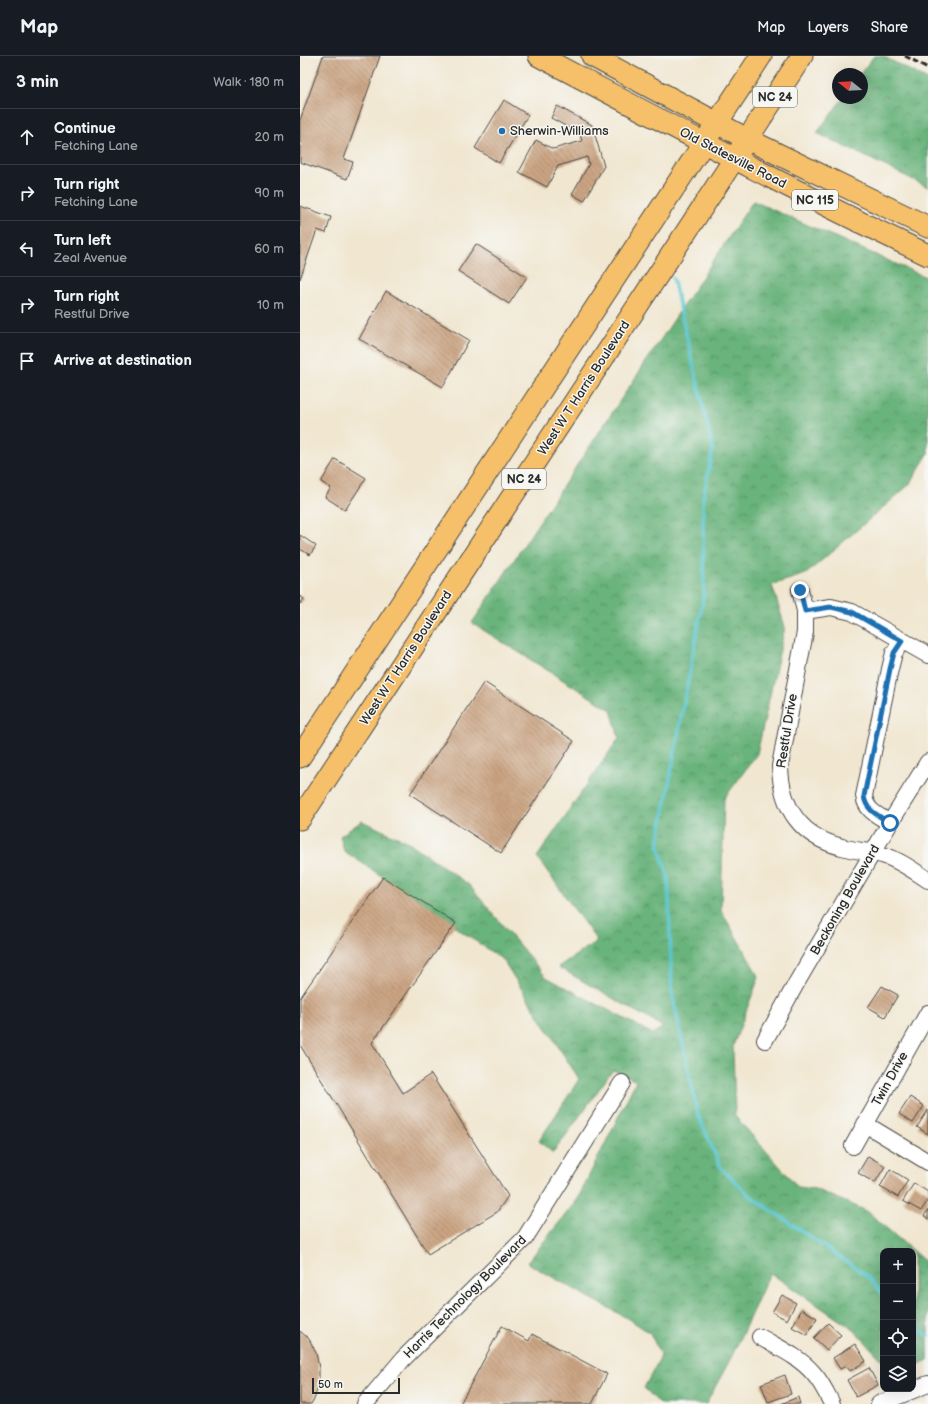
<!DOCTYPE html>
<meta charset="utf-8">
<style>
:root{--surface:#171b24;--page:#242831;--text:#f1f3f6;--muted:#9ea1a6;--line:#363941}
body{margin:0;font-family:"Balsamiq Sans",sans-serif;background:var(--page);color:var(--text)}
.controls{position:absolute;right:12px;bottom:12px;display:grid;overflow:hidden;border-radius:8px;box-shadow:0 4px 16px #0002}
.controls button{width:36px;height:36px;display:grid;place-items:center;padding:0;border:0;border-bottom:1px solid var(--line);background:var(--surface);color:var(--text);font:20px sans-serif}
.compass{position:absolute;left:532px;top:12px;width:36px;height:36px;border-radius:50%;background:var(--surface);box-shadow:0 4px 16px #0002;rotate:288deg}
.scale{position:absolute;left:12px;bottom:10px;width:88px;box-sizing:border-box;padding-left:4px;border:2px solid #2b2b2b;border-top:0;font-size:11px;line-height:14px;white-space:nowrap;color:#2b2b2b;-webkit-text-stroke:3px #f6f6f2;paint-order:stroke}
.stop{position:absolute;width:12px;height:12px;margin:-9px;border:3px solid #1f6fb2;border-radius:50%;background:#fff}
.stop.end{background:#1f6fb2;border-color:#fff;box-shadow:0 1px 4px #0008}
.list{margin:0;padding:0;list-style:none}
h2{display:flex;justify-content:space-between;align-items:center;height:52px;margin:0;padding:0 16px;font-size:17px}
h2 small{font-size:13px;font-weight:400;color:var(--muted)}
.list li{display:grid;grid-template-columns:26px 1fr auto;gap:12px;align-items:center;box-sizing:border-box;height:56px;padding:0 16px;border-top:1px solid var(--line)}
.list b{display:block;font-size:15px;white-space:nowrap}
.list p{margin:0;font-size:13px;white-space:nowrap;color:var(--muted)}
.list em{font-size:13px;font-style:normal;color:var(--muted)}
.icon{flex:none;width:22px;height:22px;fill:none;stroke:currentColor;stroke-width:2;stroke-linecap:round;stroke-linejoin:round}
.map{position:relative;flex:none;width:628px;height:1348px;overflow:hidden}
header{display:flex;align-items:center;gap:24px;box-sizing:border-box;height:56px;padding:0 20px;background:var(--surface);border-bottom:1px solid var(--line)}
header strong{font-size:19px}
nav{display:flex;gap:22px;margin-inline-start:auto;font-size:14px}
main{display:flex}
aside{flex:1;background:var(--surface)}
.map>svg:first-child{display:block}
</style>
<header>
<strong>Map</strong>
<nav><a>Map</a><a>Layers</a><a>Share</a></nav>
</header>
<main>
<aside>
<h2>3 min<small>Walk · 180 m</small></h2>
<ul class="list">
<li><svg class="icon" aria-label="ahead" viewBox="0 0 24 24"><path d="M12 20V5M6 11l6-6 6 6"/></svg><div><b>Continue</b><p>Fetching Lane</p></div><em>20 m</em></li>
<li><svg class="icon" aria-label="right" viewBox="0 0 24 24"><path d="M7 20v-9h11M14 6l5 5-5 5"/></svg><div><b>Turn right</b><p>Fetching Lane</p></div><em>90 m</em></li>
<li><svg class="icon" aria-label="left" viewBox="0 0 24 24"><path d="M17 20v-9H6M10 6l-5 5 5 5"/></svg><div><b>Turn left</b><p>Zeal Avenue</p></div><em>60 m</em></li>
<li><svg class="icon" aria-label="right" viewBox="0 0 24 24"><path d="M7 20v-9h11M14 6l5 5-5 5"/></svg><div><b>Turn right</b><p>Restful Drive</p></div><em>10 m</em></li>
<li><svg class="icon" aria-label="arrive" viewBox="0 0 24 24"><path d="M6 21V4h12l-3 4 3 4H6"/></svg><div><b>Arrive at destination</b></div></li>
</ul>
</aside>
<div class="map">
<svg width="628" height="1348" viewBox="0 0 628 1348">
<defs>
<pattern id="forest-crowns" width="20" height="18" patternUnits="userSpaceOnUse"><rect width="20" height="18" fill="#69b37b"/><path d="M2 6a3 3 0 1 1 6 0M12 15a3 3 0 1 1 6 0" fill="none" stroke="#579265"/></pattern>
<pattern id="building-back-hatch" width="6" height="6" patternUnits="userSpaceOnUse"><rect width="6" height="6" fill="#cba483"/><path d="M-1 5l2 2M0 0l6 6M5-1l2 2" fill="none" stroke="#a5866b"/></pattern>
</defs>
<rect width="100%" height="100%" fill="#f6f6f2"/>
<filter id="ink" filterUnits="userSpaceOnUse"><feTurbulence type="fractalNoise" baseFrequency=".025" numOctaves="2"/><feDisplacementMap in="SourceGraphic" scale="8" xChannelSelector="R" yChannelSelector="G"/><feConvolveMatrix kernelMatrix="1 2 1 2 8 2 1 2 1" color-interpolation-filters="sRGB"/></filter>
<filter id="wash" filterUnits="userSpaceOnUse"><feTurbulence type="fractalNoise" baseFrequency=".012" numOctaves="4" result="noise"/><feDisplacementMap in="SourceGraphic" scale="16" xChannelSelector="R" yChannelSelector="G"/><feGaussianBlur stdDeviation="0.9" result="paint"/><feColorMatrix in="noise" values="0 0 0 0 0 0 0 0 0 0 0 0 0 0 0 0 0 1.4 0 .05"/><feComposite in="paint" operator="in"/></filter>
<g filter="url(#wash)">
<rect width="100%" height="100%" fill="#f1e7d1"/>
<!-- forest -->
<path fill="url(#forest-crowns)" stroke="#4a6f53" d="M 574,0 L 583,0 L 628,24 L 628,131 L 517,77 L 543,42 L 562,42 L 562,18 L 560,18 Z
M 453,145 L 628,222 L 628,398 L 609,429 L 506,518 L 472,529 L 485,571 L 457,698 L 424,743 L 421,854 L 459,921 L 433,990 L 435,1060 L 498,1131 L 515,1133 L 567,1155 L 613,1195 L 583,1195 L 583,1305 L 554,1274 L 470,1217 L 432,1300 L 406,1348 L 360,1348 L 344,1332 L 361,1300 L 350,1277 L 332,1265 L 227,1207 L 277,1144 L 336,1025 L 313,1014 L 253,1097 L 239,1085 L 279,1023 L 203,904 L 83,821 L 44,795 L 40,780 L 62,765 L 110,787 L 169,829 L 246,921 L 353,978 L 363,971 L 258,911 L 297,885 L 237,801 L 319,682 L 311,654 L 172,567 Z
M 613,1195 L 628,1208 L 628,1304 L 613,1311 Z"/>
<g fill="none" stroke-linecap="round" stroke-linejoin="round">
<!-- stream -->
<path stroke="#59c6d0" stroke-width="3.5" d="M 373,222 L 413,393 L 403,442 L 404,538 L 358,788 L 368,820 L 372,936 L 398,1059 L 421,1112 L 449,1139 L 566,1219 L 583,1238
M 613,1269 L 628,1280"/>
</g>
<g id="blocks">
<!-- building -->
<path fill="url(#building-back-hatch)" d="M 23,0 L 80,0 L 44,103 L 53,106 L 47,123 L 0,106 L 0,64 Z
M 204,44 L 228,59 L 199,107 L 175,92 Z
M 257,50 L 292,69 L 304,110 L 284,145 L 272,138 L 289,108 L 287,101 L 258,110 L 247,131 L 219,116 L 236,84 L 253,93 L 282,85 L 280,78 L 251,62 Z
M 0,150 L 31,161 L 26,177 L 17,174 L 0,223 Z
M 176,188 L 227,221 L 209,248 L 158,215 Z
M 86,235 L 169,284 L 143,331 L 59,283 Z
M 35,403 L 66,422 L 45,454 L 25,441 L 31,432 L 21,426 Z
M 0,479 L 16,490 L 10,499 L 0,493 Z
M 0,540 L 4,543 L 0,548 Z
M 184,626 L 274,685 L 201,797 L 110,738 Z
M 83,821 L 156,867 L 72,987 L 103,1037 L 131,1018 L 208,1140 L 197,1156 L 128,1198 L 0,989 L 0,942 Z
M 582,930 L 598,939 L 585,961 L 568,951 Z
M 610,1041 L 624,1050 L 613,1067 L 599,1058 Z
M 628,1054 L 628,1078 L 617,1071 Z
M 568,1100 L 585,1110 L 575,1127 L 558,1117 Z
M 590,1113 L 608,1124 L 598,1141 L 580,1131 Z
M 614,1127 L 628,1136 L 628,1144 L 621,1155 L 603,1145 Z
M 628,1154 L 628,1163 L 624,1160 Z
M 482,1239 L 496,1247 L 487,1264 L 472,1256 Z
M 502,1253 L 517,1262 L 507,1279 L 492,1271 Z
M 528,1267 L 541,1279 L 527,1294 L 514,1282 Z
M 202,1270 L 229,1285 L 232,1278 L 307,1318 L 292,1348 L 160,1348 Z
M 0,1275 L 9,1283 L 16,1297 L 19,1312 L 19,1325 L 15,1341 L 11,1348 L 0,1348 Z
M 555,1288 L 566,1305 L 550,1315 L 546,1310 L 540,1313 L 533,1302 Z
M 569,1312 L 578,1329 L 556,1341 L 547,1324 Z
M 485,1319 L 491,1338 L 468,1346 L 461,1328 Z
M 498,1341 L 500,1348 L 481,1348 Z"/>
</g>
</g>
<g filter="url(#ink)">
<use href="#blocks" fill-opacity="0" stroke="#494744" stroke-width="1"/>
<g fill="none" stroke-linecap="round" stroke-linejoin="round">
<defs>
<path id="minor" d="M 500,534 L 505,555 L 505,576 L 480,710 C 481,752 501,781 542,791 C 555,795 569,795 582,799 C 598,803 614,815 628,824
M 505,555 L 531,551 L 552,556 L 628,599
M 590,767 C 578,759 566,755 564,740 L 590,613 L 594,597 L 602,585
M 465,984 L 497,926 L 590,767 L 628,706
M 565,1068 L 628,1106
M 553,1090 L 628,957
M 460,1281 C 479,1292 500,1301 514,1318 C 522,1327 527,1338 532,1348
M 65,1348 L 103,1303 L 225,1182 L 322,1027
M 579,1348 L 628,1328"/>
<path id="major" d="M 239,0 C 368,68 497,137 628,199
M 292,0 L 447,83 L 628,171
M 0,701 L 461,0
M 0,763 L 502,0"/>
</defs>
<!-- minor casing -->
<use href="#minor" stroke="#494744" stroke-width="18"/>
<!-- major casing -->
<use href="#major" stroke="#494744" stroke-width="23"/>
<!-- minor -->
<use href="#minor" stroke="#fff" stroke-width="16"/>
<!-- major -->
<use href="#major" stroke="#f6c06b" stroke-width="21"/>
<!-- rail -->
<path stroke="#2b2b2b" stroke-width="3" stroke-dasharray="6 3" stroke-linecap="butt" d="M 605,0 L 628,12"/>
</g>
</g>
<g fill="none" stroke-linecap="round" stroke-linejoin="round" filter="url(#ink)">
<!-- route -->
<path stroke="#1f6fb2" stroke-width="5" d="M 500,534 L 505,555 L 531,551 L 552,556 L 602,585 L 594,597 L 590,613 L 564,740 C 566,755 578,759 590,767"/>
</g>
<!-- markers -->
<circle fill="#1f6fb2" stroke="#f6f6f2" stroke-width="1.5" cx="202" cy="75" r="4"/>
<g text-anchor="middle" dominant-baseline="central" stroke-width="3" stroke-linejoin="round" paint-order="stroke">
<!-- shield labels -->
<g fill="#f6f6f2" stroke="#686867" stroke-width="1">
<rect x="453" y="31" width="44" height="20" rx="3"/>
<rect x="492" y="134" width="46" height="20" rx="3"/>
<rect x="202" y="413" width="44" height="20" rx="3"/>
</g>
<g font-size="12" font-weight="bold" fill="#2b2b2b">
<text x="475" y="41">NC 24</text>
<text x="515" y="144">NC 115</text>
<text x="224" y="423">NC 24</text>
</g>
<!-- poi labels -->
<g font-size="13" fill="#2b2b2b" stroke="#f6f6f2" text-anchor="start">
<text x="210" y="75">Sherwin-Williams</text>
</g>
<!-- street labels -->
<g font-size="13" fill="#2b2b2b" stroke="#f6f6f2">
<text transform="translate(433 102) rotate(27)">Old Statesville Road</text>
<text transform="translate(284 332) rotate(-57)">West W T Harris Boulevard</text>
<text transform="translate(106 602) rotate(-57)">West W T Harris Boulevard</text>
<text transform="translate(487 675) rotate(-81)">Restful Drive</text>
<text transform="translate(545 844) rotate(-60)">Beckoning Boulevard</text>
<text transform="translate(590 1023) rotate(-61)">Twin Drive</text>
<text transform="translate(165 1241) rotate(-45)">Harris Technology Boulevard</text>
</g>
</g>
</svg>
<div class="controls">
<button>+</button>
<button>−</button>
<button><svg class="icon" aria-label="locate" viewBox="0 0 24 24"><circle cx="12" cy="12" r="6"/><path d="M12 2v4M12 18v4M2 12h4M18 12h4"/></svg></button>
<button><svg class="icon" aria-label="layers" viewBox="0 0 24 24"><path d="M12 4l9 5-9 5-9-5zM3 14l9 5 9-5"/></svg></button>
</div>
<svg class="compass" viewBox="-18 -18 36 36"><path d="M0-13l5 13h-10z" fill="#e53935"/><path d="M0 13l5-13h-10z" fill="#9ea1a6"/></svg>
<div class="scale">50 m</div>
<div class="stop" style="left:590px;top:767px"></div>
<div class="stop end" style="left:500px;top:534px"></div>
</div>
</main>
